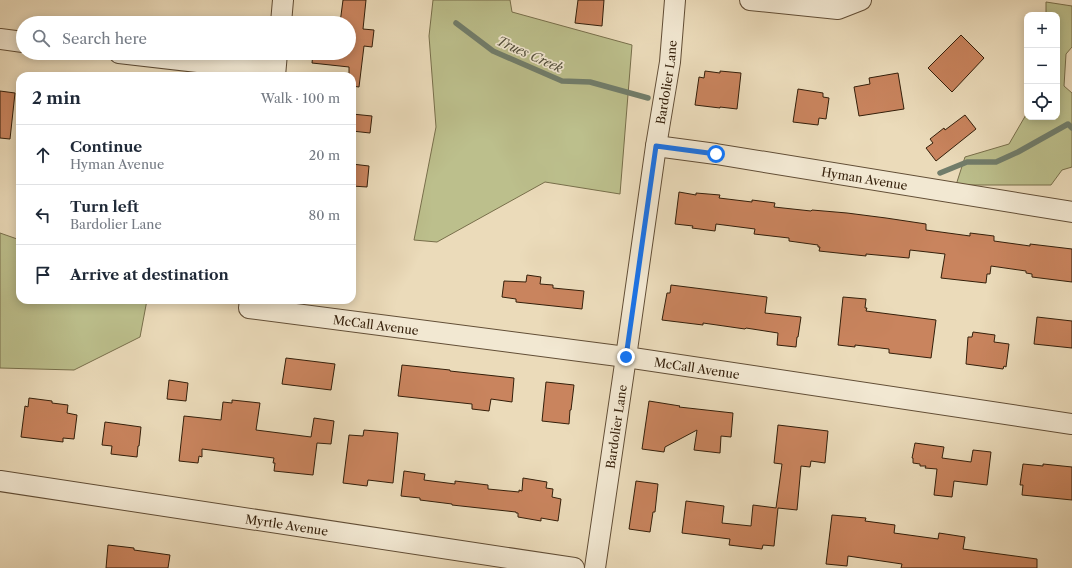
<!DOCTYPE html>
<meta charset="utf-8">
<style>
:root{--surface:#fff;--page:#f2f2f3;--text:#1f2937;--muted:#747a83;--line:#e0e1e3}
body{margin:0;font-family:"Libre Caslon Text",serif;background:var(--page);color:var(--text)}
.controls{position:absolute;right:12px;top:12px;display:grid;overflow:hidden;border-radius:8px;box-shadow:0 2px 10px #0003}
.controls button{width:36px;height:36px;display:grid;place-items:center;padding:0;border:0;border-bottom:1px solid var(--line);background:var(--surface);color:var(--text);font:20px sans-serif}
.stop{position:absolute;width:12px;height:12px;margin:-9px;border:3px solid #1a73e8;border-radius:50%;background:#fff}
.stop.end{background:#1a73e8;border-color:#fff;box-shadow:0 1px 4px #0008}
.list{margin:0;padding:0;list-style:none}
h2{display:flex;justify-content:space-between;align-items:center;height:52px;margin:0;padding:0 16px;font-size:17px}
h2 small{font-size:13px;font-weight:400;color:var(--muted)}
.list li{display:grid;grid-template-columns:26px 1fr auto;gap:12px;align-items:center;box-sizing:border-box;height:60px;padding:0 16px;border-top:1px solid var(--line)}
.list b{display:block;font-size:15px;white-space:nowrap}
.list p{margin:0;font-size:13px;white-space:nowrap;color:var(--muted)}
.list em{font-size:13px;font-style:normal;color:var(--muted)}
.icon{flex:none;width:22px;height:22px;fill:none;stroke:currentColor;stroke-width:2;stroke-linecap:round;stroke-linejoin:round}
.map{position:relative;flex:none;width:1072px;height:568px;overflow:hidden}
.search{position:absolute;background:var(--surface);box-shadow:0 2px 10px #0003;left:16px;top:16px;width:340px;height:44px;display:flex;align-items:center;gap:10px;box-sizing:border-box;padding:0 14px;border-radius:22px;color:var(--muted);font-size:15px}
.panel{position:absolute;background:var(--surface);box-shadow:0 2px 10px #0003;left:16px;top:72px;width:340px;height:232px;border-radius:12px}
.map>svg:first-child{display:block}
</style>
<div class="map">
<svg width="1072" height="568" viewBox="0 0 1072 568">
<rect width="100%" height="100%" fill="#ebdbba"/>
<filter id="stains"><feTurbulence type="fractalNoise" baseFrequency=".005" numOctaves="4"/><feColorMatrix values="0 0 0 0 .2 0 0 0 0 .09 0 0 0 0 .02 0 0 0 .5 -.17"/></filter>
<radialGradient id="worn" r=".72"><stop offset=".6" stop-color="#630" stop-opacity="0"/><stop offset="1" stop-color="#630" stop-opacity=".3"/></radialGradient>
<!-- green -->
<path fill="#bcbf8c" stroke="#786f4b" d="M 433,0 L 510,0 L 512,12 L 632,45 L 620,194 L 545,182 L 437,242 L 414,240 L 436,127 L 429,36 Z
M 1046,2 L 1072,6 L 1072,47 L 1066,54 L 1064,86 L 1072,93 L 1072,167 L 1062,170 L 1051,185 L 956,185 L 965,157 L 1009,144 L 1027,113 L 1027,117 L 1057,117 L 1057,15 L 1046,15 Z
M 0,233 L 20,240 L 20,300 L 147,300 L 140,337 L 74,370 L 0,368 Z"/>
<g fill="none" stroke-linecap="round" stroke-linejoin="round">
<!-- stream -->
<path stroke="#717d6b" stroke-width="5.5" d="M 456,23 L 493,51 L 562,81 L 590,82 L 648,98
M 940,173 L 967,162 L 996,162 L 1018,152 L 1068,124 L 1072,128"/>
</g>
<!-- building -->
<path fill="#c9845e" stroke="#341f0a" d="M 343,0 L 366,0 L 363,29 L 374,30 L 372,47 L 364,46 L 359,87 L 352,86 L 352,76 L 349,76 L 349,67 L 312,63 L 313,53 L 349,53 L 349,23 L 340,23 Z
M 578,0 L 604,0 L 602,26 L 575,23 Z
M 961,35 L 984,58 L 952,92 L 928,68 Z
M 705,71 L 720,73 L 720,71 L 741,73 L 737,109 L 720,107 L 720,108 L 695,105 L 699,77 L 704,78 Z
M 898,73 L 904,109 L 859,116 L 854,87 L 870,84 L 869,78 Z
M 798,89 L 823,93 L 823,97 L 829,98 L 826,119 L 819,118 L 818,125 L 793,122 Z
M 0,91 L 15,93 L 10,139 L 0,138 Z
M 352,114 L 372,116 L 370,133 L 352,131 Z
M 965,115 L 976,129 L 936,161 L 926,148 L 933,143 L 930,139 L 944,128 L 945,130 Z
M 352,164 L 369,166 L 367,187 L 352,186 Z
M 679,192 L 696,195 L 696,193 L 720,195 L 719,198 L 752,202 L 752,200 L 775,203 L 774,207 L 811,211 L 812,210 L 847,213 L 886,218 L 926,224 L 926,230 L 970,236 L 970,233 L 994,236 L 994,241 L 1030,246 L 1030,244 L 1072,249 L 1072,282 L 1032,277 L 1032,274 L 1026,273 L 1026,271 L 991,266 L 990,274 L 987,274 L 986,283 L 941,278 L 945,254 L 910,250 L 909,258 L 866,254 L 866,256 L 819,251 L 820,247 L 818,247 L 818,245 L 789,241 L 789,238 L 754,234 L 755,229 L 716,224 L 715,231 L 692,228 L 693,226 L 675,224 Z
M 527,275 L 541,277 L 540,284 L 553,285 L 553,288 L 584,291 L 582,309 L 516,302 L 516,299 L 502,297 L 504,281 L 526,282 Z
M 671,285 L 767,297 L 765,313 L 801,317 L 798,337 L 797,337 L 796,347 L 777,345 L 778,333 L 746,328 L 745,329 L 703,323 L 703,325 L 662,320 L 667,293 L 670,293 Z
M 843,297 L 866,299 L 865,308 L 867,308 L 866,311 L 936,320 L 931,358 L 889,353 L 889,349 L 855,345 L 855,347 L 838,345 Z
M 1037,317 L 1072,321 L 1072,348 L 1034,344 Z
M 973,332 L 995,335 L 994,342 L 1009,344 L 1006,367 L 1004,366 L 1003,369 L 966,364 L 968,337 L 972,337 Z
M 286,358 L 335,364 L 331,390 L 282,384 Z
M 402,365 L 450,370 L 450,371 L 514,378 L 512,402 L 491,399 L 489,411 L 472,409 L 472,404 L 398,396 Z
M 169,380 L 188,383 L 186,401 L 167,399 Z
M 546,382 L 574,385 L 571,410 L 570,410 L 569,424 L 542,421 Z
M 29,398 L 52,401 L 52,403 L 68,405 L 67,413 L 77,415 L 74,439 L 63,438 L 63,442 L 21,437 L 25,406 L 28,407 Z
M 232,400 L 260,403 L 256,430 L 311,437 L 314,418 L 334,421 L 331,444 L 317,443 L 313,475 L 274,471 L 275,463 L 273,463 L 274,458 L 202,449 L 202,457 L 199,456 L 198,463 L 179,461 L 184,416 L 221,420 L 223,402 L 232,403 Z
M 649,401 L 680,406 L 679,407 L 733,413 L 731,437 L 721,436 L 720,453 L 694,450 L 697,430 L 665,447 L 664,452 L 642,449 Z
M 105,422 L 141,427 L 139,446 L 138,446 L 137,457 L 111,454 L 112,446 L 102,445 Z
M 778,425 L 828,431 L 825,463 L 811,461 L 810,467 L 801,466 L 797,510 L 778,508 L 774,546 L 763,545 L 762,549 L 729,545 L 730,539 L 682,533 L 686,501 L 724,506 L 722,523 L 751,526 L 753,505 L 776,508 L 782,464 L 774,463 Z
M 364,430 L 398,433 L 393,483 L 368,480 L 367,486 L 343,483 L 349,435 L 363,436 Z
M 915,443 L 944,447 L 942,458 L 971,462 L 973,450 L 991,452 L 987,485 L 954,481 L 952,497 L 934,495 L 937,469 L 925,468 L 926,466 L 920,466 L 920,464 L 913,463 L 913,458 L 912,458 Z
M 1023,464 L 1043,466 L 1043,464 L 1072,467 L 1072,500 L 1022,495 L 1023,485 L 1020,485 Z
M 404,471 L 425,474 L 424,480 L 455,484 L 455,481 L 488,485 L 488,489 L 519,492 L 519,490 L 522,491 L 523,478 L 547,482 L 546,488 L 553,489 L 552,497 L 561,499 L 558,521 L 541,518 L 541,521 L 518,517 L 518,513 L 516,513 L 516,512 L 452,505 L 452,504 L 420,500 L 420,498 L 401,496 Z
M 636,481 L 658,484 L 655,512 L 653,512 L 650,532 L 629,529 Z
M 832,515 L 866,518 L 865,521 L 895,525 L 894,533 L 938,539 L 939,533 L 965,537 L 963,549 L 1037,559 L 1037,568 L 901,568 L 902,564 L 848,556 L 847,566 L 826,564 Z
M 108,545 L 134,548 L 134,550 L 170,555 L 168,568 L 106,568 Z"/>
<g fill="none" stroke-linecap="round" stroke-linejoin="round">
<defs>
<g id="minor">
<path d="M 750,0 L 838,9 L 861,0"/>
<path d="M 281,23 L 283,0"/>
<path d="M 0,39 L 23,42"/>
<path d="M 119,53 L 275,71"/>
<path d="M 275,76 L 277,53"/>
<path id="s1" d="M 656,146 L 716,154 L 1072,212"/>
<path id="s2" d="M 250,300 L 249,308 L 626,357 L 1072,424"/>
<path id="s3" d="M 0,481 L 574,568"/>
<path id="s4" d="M 595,568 L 626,357 L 656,146 L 670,62 L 675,0"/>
</g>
</defs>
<!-- minor casing -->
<use href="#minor" stroke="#624e36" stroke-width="22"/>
<!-- minor -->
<use href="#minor" stroke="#f2e8d2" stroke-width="20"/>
</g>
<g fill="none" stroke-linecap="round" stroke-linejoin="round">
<!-- route -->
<path stroke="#1a73e8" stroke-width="5" d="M 626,357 L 656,146 L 716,154"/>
</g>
<g text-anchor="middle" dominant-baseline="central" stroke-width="3.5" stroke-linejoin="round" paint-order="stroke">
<!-- street labels -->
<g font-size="12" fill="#341f0a" stroke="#f2e8d2">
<text stroke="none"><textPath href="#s4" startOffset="491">Bardolier Lane</textPath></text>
<text stroke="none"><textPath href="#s1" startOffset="211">Hyman Avenue</textPath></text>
<text stroke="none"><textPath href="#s2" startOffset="136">McCall Avenue</textPath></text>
<text stroke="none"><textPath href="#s2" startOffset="460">McCall Avenue</textPath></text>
<text stroke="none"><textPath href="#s4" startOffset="143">Bardolier Lane</textPath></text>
<text stroke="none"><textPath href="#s3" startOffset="290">Myrtle Avenue</textPath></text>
</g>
<!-- water labels -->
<g font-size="13" font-style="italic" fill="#524e3b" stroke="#f2e8d2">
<text transform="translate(530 54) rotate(24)">Trues Creek</text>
</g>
</g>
<rect width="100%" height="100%" filter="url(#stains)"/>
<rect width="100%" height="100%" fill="url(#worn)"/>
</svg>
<div class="controls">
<button>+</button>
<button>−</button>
<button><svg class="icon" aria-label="locate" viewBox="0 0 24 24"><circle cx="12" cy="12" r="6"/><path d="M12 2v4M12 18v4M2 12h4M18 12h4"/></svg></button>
</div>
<div class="stop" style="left:716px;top:154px"></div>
<div class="stop end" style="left:626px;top:357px"></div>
<div class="search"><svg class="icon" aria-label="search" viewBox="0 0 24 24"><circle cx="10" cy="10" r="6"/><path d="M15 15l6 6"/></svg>Search here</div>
<section class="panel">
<h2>2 min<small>Walk · 100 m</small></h2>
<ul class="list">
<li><svg class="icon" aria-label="ahead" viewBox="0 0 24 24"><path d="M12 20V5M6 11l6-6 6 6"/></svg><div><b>Continue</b><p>Hyman Avenue</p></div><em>20 m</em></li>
<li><svg class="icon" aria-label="left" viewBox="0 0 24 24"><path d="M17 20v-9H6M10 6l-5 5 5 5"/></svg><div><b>Turn left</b><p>Bardolier Lane</p></div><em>80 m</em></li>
<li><svg class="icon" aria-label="arrive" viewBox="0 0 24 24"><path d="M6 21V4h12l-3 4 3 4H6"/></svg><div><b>Arrive at destination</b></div></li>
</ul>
</section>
</div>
